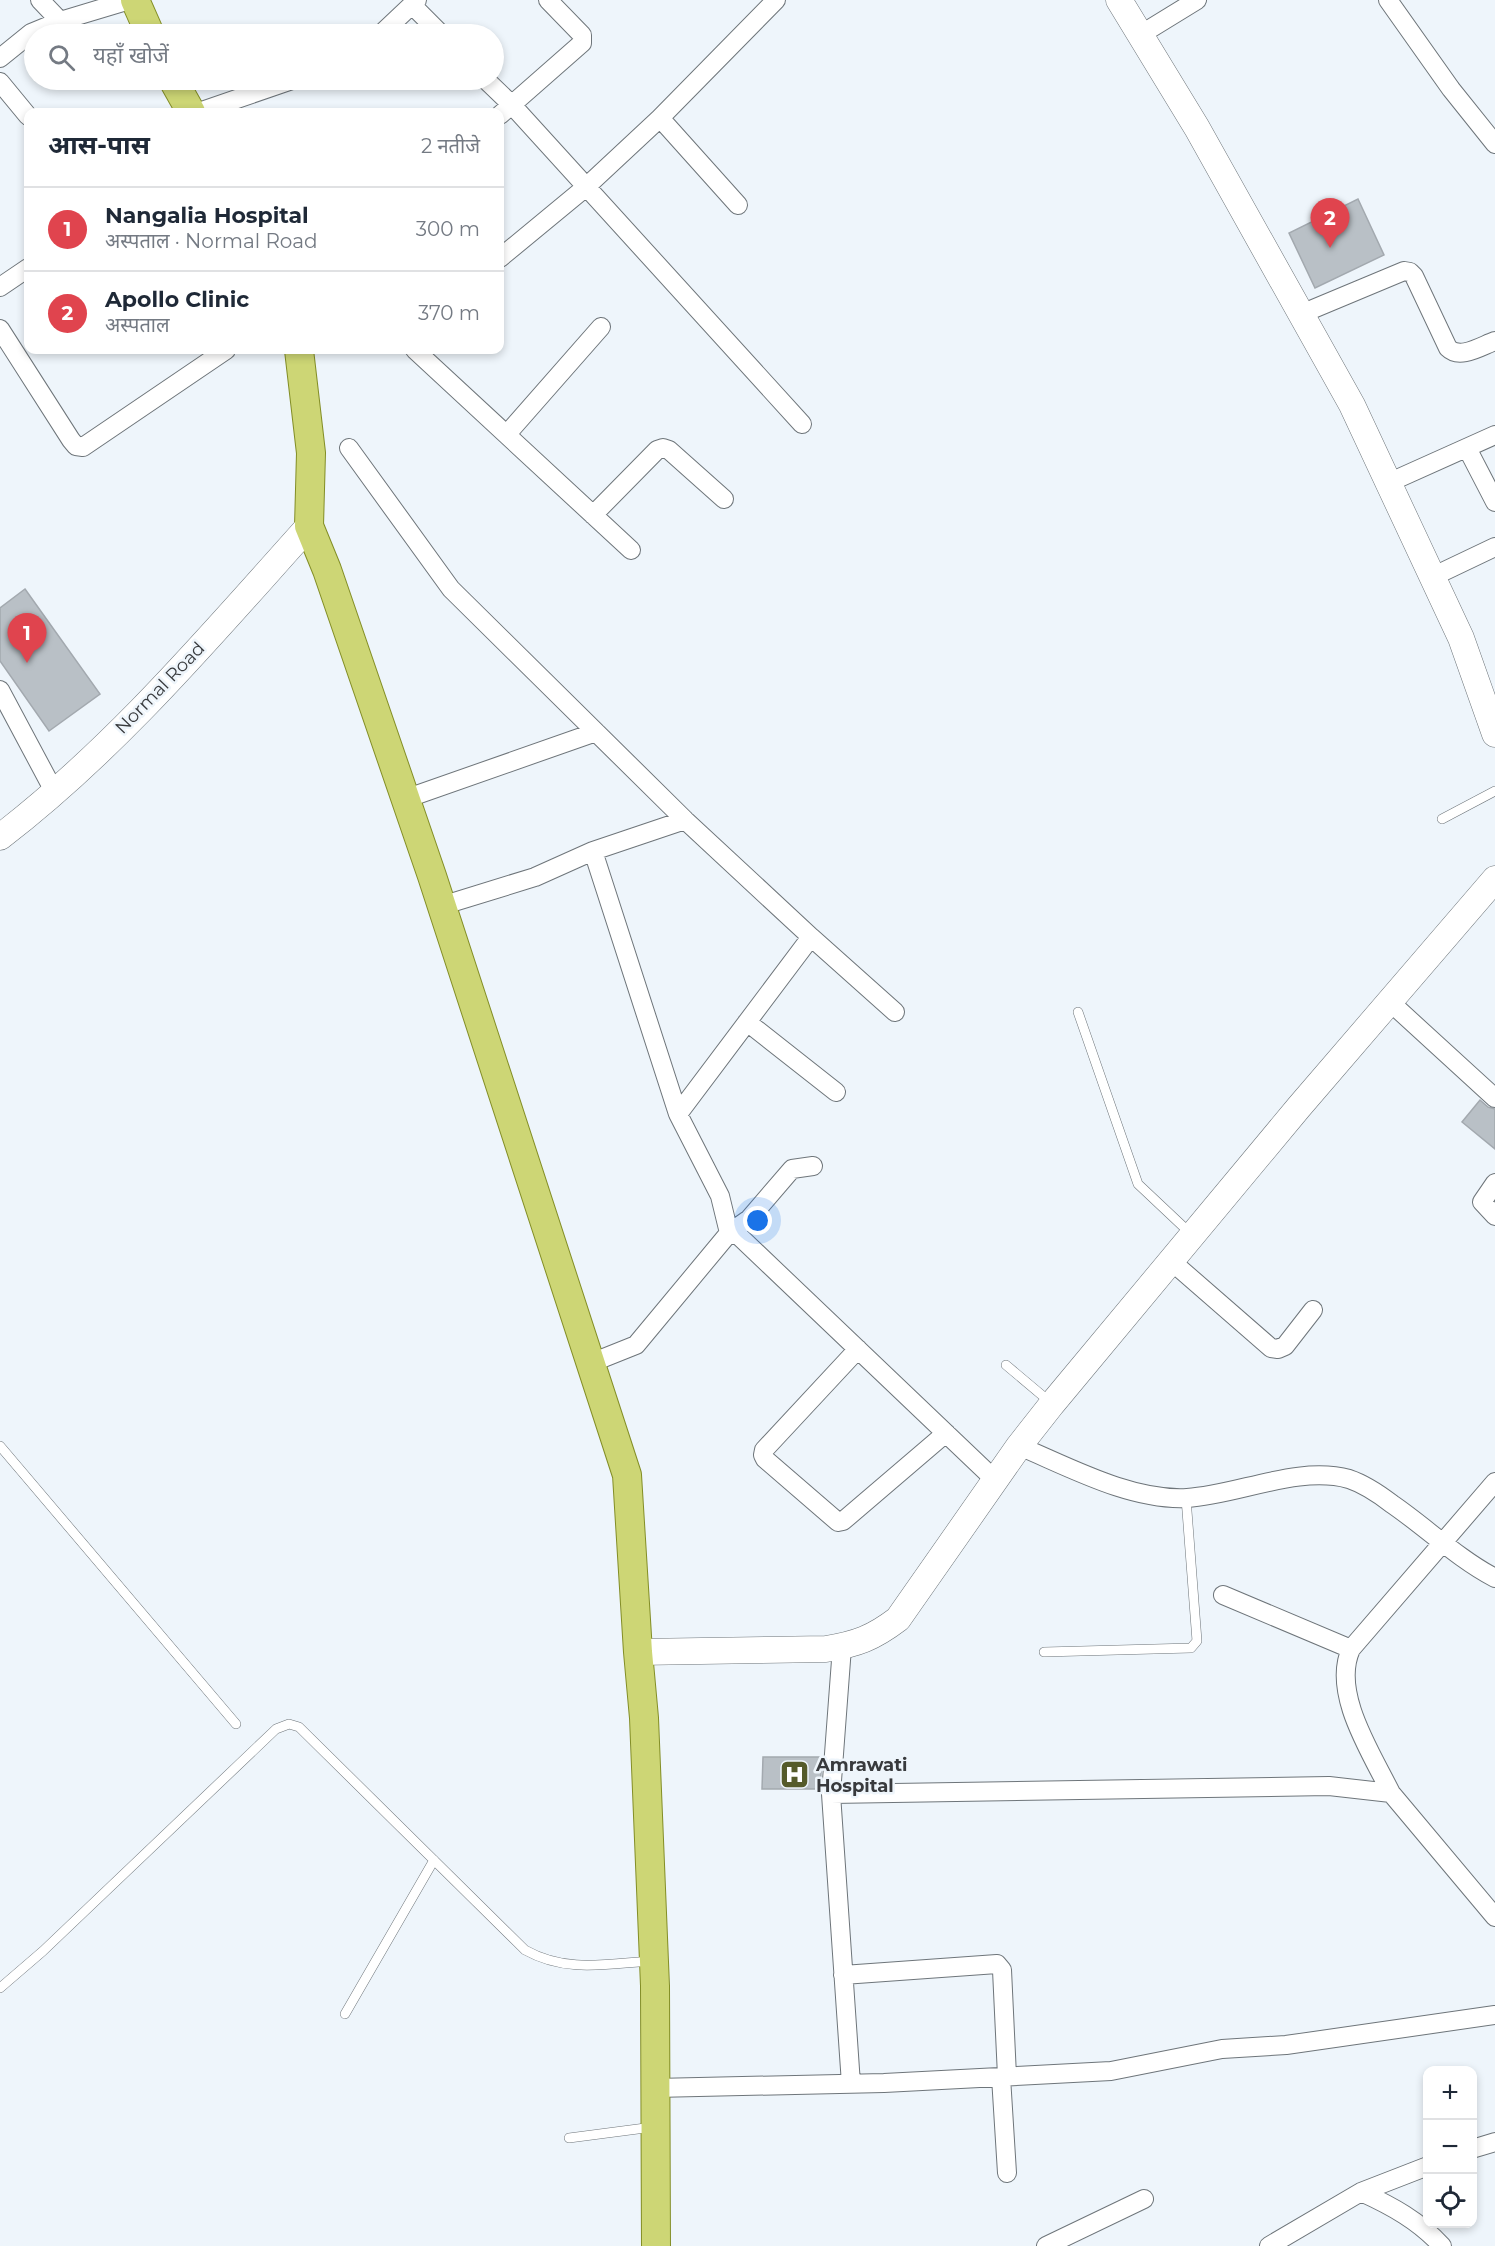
<!DOCTYPE html>
<html lang="hi">
<meta charset="utf-8">
<style>
:root{--surface:#fff;--page:#f6f6f7;--text:#1f2937;--muted:#747a83;--line:#e0e1e3;--accent:#0b8043}
body{margin:0;font-family:Montserrat,"Noto Sans Devanagari",sans-serif;background:var(--page);color:var(--text)}
.controls{position:absolute;right:18px;bottom:18px;display:grid;overflow:hidden;border-radius:12px;box-shadow:0 3px 9px #0003}
.controls button{width:54px;height:54px;display:grid;place-items:center;padding:0;border:0;border-bottom:2px solid var(--line);background:var(--surface);color:var(--text);font:30px sans-serif}
.you{position:absolute;left:758px;top:1221px;width:21px;height:21px;margin:-15px;border:4px solid #fff;border-radius:50%;background:#1a73e8;box-shadow:0 0 0 9px #1a73e833}
.badge{display:grid;place-items:center;width:39px;height:39px;border-radius:50%;background:var(--accent);color:#fff;font-size:20px;font-weight:700}
.pin{position:absolute;translate:-50% -50px;filter:drop-shadow(0 2px 3px #0008)}
.pin::after{content:'';position:absolute;top:32px;width:21px;height:18px;background:inherit;clip-path:polygon(0 0,100% 0,50% 100%)}
.list{margin:0;padding:0;list-style:none}
h2{display:flex;justify-content:space-between;align-items:center;height:78px;margin:0;padding:0 24px;font-size:26px}
h2 small{font-size:20px;font-weight:400;color:var(--muted)}
.list li{display:grid;grid-template-columns:39px 1fr auto;gap:18px;align-items:center;box-sizing:border-box;height:84px;padding:0 24px;border-top:2px solid var(--line)}
.list b{display:block;font-size:22px;white-space:nowrap}
.list p{margin:0;font-size:20px;white-space:nowrap;color:var(--muted)}
.list em{font-size:20px;font-style:normal;color:var(--muted)}
.icon{flex:none;width:33px;height:33px;fill:none;stroke:currentColor;stroke-width:2;stroke-linecap:round;stroke-linejoin:round}
.map{position:relative;flex:none;width:1495px;height:2246px;overflow:hidden}
.search{position:absolute;background:var(--surface);box-shadow:0 3px 9px #0003;left:24px;top:24px;width:480px;height:66px;display:flex;align-items:center;gap:15px;box-sizing:border-box;padding:0 21px;border-radius:33px;color:var(--muted);font-size:22px}
.panel{position:absolute;background:var(--surface);box-shadow:0 3px 9px #0003;left:24px;top:108px;width:480px;height:246px;border-radius:12px}
.map>svg:first-child{display:block}
</style>
<div class="map">
<svg width="1495" height="2246" viewBox="0 0 1495 2246">
<rect width="100%" height="100%" fill="#eef5fb"/>
<!-- building -->
<path fill="#b9c0c6" stroke="#a3a9af" stroke-width="1.5" d="M 1358,199 L 1384,255 L 1315,288 L 1289,233 Z
M 25,589 L 100,694 L 49,731 L 0,661 L 0,608 Z
M 1480,1100 L 1488,1107 L 1495,1109 L 1495,1149 L 1462,1122 Z
M 763,1757 L 822,1757 L 820,1789 L 762,1789 Z"/>
<g fill="none" stroke-linecap="round" stroke-linejoin="round">
<defs>
<path id="lane" d="M 1442,819 L 1495,791
M 1078,1012 L 1138,1184 L 1190,1233
M 1006,1365 L 1050,1402
M 0,1446 L 236,1724
M 1044,1652 L 1191,1648 L 1197,1641 L 1186,1498
M 0,1988 L 43,1951 L 276,1729 L 289,1724 L 299,1727 L 525,1950 C 566,1973 606,1964 651,1961
M 345,2014 L 434,1860
M 569,2138 L 653,2127"/>
<path id="street" d="M 40,0 L 60,21
M 1388,0 L 1451,89 L 1495,144
M 412,5 L 441,34
M 381,34 L 417,0
M 1140,35 L 1197,0
M 0,58 L 31,33 L 60,21 L 130,0
M 486,80 L 512,105 L 802,424
M 0,82 L 28,116
M 199,112 L 292,80
M 500,115 L 582,43 L 582,35 L 548,0
M 738,205 L 660,118 L 776,0
M 500,258 L 586,187 L 660,118
M 0,287 L 28,268
M 1301,314 L 1404,271 L 1410,272 L 1414,276 L 1448,348 C 1460,360 1481,346 1495,341
M 0,329 L 71,440 L 76,446 L 83,447 L 226,350
M 415,350 L 631,550
M 507,434 L 601,327
M 349,448 L 451,589 L 685,820 L 811,937 L 678,1114 L 720,1196 L 729,1233 L 636,1345 L 591,1363
M 1467,448 L 1495,502
M 1388,483 L 1495,435
M 593,515 L 657,450 L 663,448 L 669,450 L 724,499
M 1432,577 L 1495,547
M 0,690 L 55,793
M 405,799 L 596,732
M 593,851 L 678,1114
M 441,906 L 535,877 L 593,851 L 685,820
M 811,937 L 895,1012
M 1390,1002 L 1495,1098
M 747,1022 L 836,1092
M 813,1166 L 792,1169 L 749,1219 L 729,1233 L 739,1236 L 995,1480
M 1495,1183 L 1482,1202 L 1495,1216
M 1170,1260 L 1271,1348 L 1278,1349 L 1285,1346 L 1313,1310
M 858,1349 L 764,1450 L 763,1455 L 765,1459 L 838,1522 L 843,1521 L 946,1433
M 1019,1446 C 1069,1467 1131,1501 1187,1498 C 1238,1495 1298,1465 1349,1479 C 1364,1484 1379,1494 1392,1504 C 1427,1528 1457,1558 1495,1578
M 1223,1595 L 1351,1649
M 842,1647 L 831,1794 L 851,2084
M 1391,1793 C 1372,1754 1331,1693 1351,1649 L 1495,1482
M 831,1794 L 1329,1786 L 1391,1793 L 1495,1917
M 843,1975 L 997,1964 L 1002,1970 L 1007,2076
M 1001,2077 L 1007,2173
M 655,2088 L 884,2083 L 1111,2071 L 1222,2049 L 1286,2045 L 1495,2015
M 1472,2149 L 1495,2142
M 1361,2192 C 1392,2206 1419,2221 1442,2246
M 1046,2246 L 1144,2199
M 1269,2246 L 1361,2192 L 1428,2166"/>
<path id="secondary" d="M 1119,0 L 1197,128 L 1352,405 L 1461,638 L 1495,734
M 0,837 C 116,748 211,635 309,526
M 638,1652 L 826,1649 C 857,1644 873,1638 898,1619 L 1019,1446 L 1052,1404 L 1299,1107 L 1495,879"/>
<path id="primary" d="M 135,0 L 150,34
M 173,80 L 191,112
M 299,350 L 311,453 L 309,526 L 327,570 L 432,876 L 627,1475 L 638,1652 L 644,1718 L 655,1986 L 656,2246"/>
</defs>
<!-- lane casing -->
<use href="#lane" stroke="#6e757a" stroke-width="10"/>
<!-- street casing -->
<use href="#street" stroke="#6e757a" stroke-width="20"/>
<!-- secondary casing -->
<use href="#secondary" stroke="#6e757a" stroke-width="27"/>
<!-- primary casing -->
<use href="#primary" stroke="#838e26" stroke-width="30"/>
<!-- lane -->
<use href="#lane" stroke="#fff" stroke-width="9"/>
<!-- street -->
<use href="#street" stroke="#fff" stroke-width="18"/>
<!-- secondary -->
<use href="#secondary" stroke="#fff" stroke-width="26"/>
<!-- primary -->
<use href="#primary" stroke="#cdd675" stroke-width="28"/>
</g>
<!-- icons -->
<defs>
<symbol id="hospital-square" viewBox="-11 -11 22 22"><rect x="-9" y="-9" width="18" height="18" rx="4" fill="#555b2a" stroke="#eef5fb"/><path d="M-5-5h3v3.5h4V-5h3V5h-3V1.5h-4V5h-3Z" fill="#fff"/></symbol>
</defs>
<g fill-rule="evenodd">
<use href="#hospital-square" x="778" y="1758" width="33" height="33"/>
</g>
<g text-anchor="middle" dominant-baseline="central" stroke-width="5" stroke-linejoin="round" paint-order="stroke">
<!-- street labels -->
<g font-size="18" fill="#383a3d" stroke="#eef5fb">
<text transform="translate(160 688) rotate(-46)">Normal Road</text>
</g>
<!-- poi labels -->
<g font-size="18" font-weight="bold" fill="#383a3d" stroke="#eef5fb" text-anchor="start">
<text x="816" y="1765">Amrawati<tspan x="816" dy="21">Hospital</tspan></text>
</g>
</g>
</svg>
<div class="controls">
<button>+</button>
<button>−</button>
<button><svg class="icon" aria-label="locate" viewBox="0 0 24 24"><circle cx="12" cy="12" r="6"/><path d="M12 2v4M12 18v4M2 12h4M18 12h4"/></svg></button>
</div>
<div class="you"></div>
<div class="pin badge" style="left:27px;top:663px;background:#e0444e">1</div>
<div class="pin badge" style="left:1330px;top:248px;background:#e0444e">2</div>
<div class="search"><svg class="icon" aria-label="search" viewBox="0 0 24 24"><circle cx="10" cy="10" r="6"/><path d="M15 15l6 6"/></svg>यहाँ खोजें</div>
<section class="panel">
<h2>आस-पास<small>2 नतीजे</small></h2>
<ul class="list">
<li><span class="badge" style="background:#e0444e">1</span><div><b>Nangalia Hospital</b><p>अस्पताल · Normal Road</p></div><em>300 m</em></li>
<li><span class="badge" style="background:#e0444e">2</span><div><b>Apollo Clinic</b><p>अस्पताल</p></div><em>370 m</em></li>
</ul>
</section>
</div>
